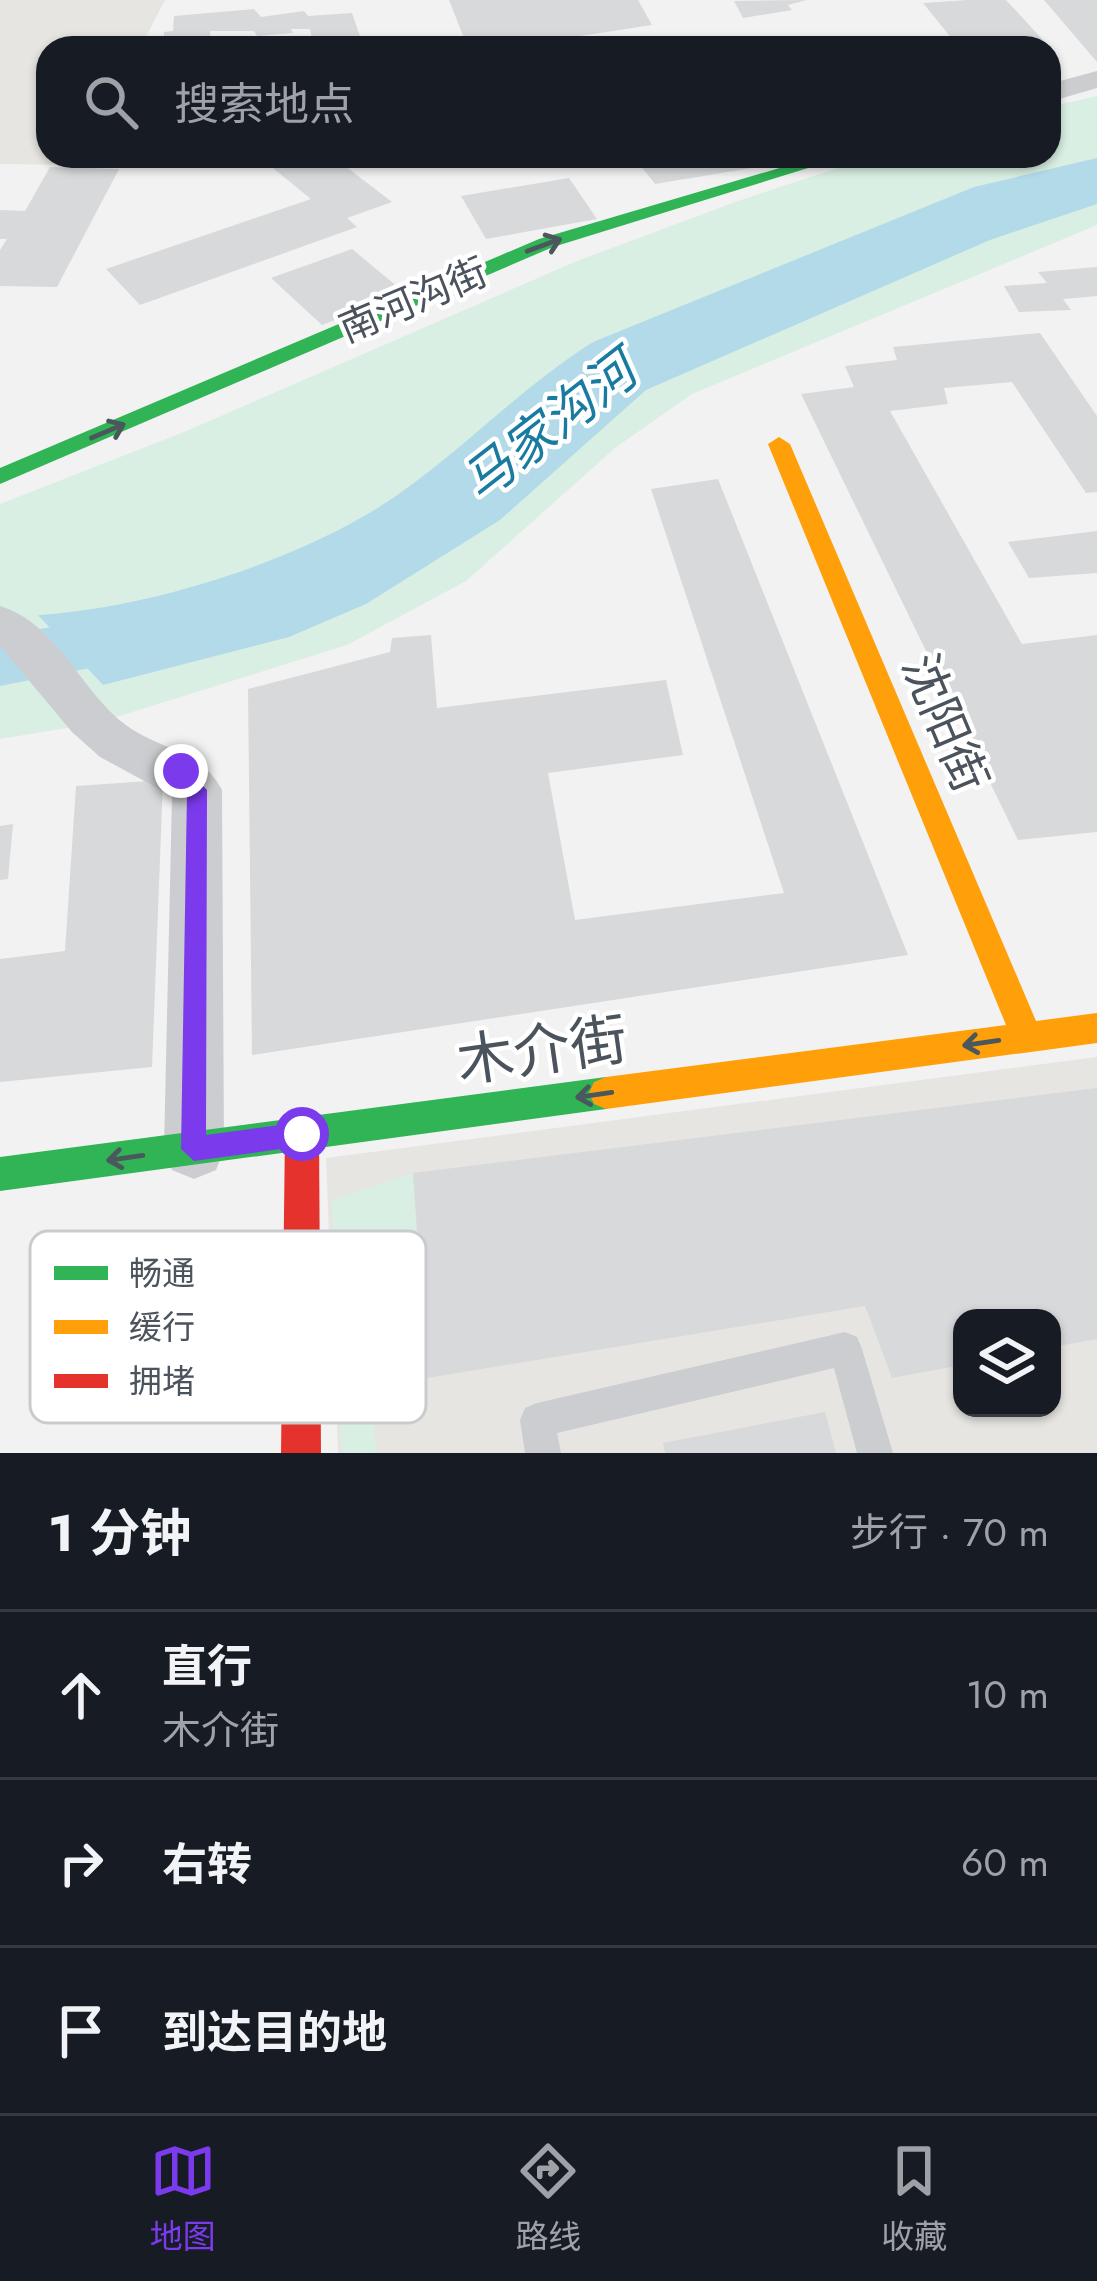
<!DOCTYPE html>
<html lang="zh">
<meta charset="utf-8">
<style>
:root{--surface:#171b24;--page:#242831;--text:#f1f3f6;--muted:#9ea1a6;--line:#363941;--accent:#7c3aed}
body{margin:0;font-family:Jost,"Noto Sans SC",sans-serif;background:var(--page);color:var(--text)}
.controls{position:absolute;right:36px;bottom:36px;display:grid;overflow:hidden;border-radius:24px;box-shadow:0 3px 9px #0004}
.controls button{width:108px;height:108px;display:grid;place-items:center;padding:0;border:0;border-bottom:3px solid var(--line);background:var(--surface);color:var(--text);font:60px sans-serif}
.stop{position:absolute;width:36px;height:36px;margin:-27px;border:9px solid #7c3aed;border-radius:50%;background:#fff}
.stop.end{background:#7c3aed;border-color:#fff;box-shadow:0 3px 12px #0008}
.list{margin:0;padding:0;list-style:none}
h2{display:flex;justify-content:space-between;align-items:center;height:156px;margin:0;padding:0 48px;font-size:51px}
h2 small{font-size:39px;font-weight:400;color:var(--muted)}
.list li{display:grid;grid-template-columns:78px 1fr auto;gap:36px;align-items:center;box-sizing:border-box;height:168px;padding:0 48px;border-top:3px solid var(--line)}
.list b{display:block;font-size:45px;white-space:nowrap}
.list p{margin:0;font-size:39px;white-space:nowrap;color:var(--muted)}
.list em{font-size:39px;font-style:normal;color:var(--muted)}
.icon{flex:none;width:66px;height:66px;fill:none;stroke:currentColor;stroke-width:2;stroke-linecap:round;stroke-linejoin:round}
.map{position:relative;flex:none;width:1097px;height:1453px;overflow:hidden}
.search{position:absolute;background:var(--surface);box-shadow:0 3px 9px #0004;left:36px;right:36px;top:36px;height:132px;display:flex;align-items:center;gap:30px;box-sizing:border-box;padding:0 42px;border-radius:36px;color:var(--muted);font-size:45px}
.sheet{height:660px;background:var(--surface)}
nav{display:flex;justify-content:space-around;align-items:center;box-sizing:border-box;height:168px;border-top:3px solid var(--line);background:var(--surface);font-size:33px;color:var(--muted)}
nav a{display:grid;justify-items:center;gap:6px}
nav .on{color:var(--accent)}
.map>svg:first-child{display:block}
</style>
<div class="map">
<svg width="1097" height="1453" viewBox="0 0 1097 1453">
<rect width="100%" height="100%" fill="#f2f2f2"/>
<!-- commercial -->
<path fill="#e6e5e1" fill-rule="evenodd" d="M 0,0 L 165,0 L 140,48 L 48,48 L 48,156 L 82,156 L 77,165 L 0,164 Z
M 1097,1057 L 1097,1453 L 338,1453 L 326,1158 ZM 962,1318 L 1052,1318 L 1052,1408 L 962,1408 Z"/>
<!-- green -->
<path fill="#d9efe3" d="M 1097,96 L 1097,225 L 692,394 L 615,448 L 466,581 L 347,645 L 97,723 L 0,739 L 0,504 L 184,432 L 577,261 L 738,201 L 874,156 L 1049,156 L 1049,107 Z
M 413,1173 L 427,1378 L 372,1394 L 376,1453 L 342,1453 L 332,1200 Z"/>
<!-- water -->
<path fill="#b2dae9" d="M 1097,158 L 1097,204 L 990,240 L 646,390 L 500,520 L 366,604 L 289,637 L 103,685 L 38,615 C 145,608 283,566 376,509 C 451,463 515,391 593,342 L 974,187 Z"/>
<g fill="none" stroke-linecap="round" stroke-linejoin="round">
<!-- river -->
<path fill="#b2dae9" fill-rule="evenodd" d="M 166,607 L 190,614 L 200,631 L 190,648 L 0,686 L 0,636 Z"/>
</g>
<!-- building -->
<path fill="#d8d9db" d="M 449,0 L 638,0 L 652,25 L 567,38 L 569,45 L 468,48 Z
M 807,0 L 788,5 L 792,10 L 743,18 L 734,1 Z
M 968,0 L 1006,0 L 1043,40 L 957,45 L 923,3 Z
M 1044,0 L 1097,0 L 1097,62 Z
M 254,9 L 261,17 L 304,11 L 308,16 L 352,13 L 364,48 L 314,48 L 310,29 L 291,29 L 293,33 L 257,36 L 254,31 L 210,31 L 212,48 L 164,48 L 164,32 L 173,31 L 174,16 Z
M 258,156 L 332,156 L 392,202 L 347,218 L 357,227 L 140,305 L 106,269 L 311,199 Z
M 633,156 L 748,156 L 758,167 L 655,184 Z
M 50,167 L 119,169 L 57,287 L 0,286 L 0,250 L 7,239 L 0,239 L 0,210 L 25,211 Z
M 569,178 L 597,219 L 486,239 L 461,196 Z
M 352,249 L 405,293 L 322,325 L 271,278 Z
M 1097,267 L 1097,296 L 1063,299 L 1071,310 L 1019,312 L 1004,286 L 1047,283 L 1038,272 Z
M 1040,333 L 1097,416 L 1097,492 L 1086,493 L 1012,382 L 944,388 L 948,404 L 890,411 L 1022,644 L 1097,635 L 1097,832 L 1018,840 L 801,394 L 854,387 L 845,366 L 897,360 L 893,347 Z
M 718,479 L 908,955 L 252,1055 L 248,689 L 390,652 L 392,638 L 431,635 L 437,708 L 666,680 L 683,755 L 548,773 L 575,920 L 784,893 L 651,489 Z
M 1097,531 L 1097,573 L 1029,578 L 1008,542 Z
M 163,780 L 152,1067 L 0,1082 L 0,959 L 65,951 L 76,786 Z
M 13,824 L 8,879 L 0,880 L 0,826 Z
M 1097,1088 L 1097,1339 L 1052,1347 L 1052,1318 L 962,1318 L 962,1365 L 892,1378 L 865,1306 L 427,1378 L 413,1173 Z
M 825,1412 L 836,1453 L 665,1453 L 663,1443 Z"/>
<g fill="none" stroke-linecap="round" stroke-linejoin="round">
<!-- lane -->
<path fill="#cccdd0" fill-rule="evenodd" d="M 845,1332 L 857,1337 L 862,1349 L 893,1453 L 857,1453 L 834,1368 L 557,1433 L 561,1453 L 525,1453 L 520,1420 L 525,1408 L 537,1403 Z"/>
<!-- street -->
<path fill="#cccdd0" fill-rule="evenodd" d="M 1097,71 L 1097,88 L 1049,102 L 1049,84 Z
M 0,606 C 56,623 79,687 122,722 C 155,749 201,749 222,790 L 224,1149 L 216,1170 L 194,1179 L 172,1170 L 164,1149 L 172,796 L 100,757 L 72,732 L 0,646 Z"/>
<!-- fast -->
<path fill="#30b455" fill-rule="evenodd" d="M 820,156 L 847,156 L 553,247 L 0,484 L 0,468 L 539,239 Z
M 606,1077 L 618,1082 L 623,1093 L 618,1104 L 606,1109 L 0,1191 L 0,1157 Z"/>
<!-- slow -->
<path fill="#ff9f0a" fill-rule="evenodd" d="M 779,437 L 790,444 L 1036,1021 L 1097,1013 L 1097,1043 L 606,1109 L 594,1104 L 589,1093 L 594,1082 L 606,1077 L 1006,1025 L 768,444 Z"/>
<!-- jam -->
<path fill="#e5322d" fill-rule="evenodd" d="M 302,1118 L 314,1122 L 319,1134 L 321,1453 L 281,1453 L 285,1134 L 290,1122 Z"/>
</g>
<!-- one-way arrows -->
<defs><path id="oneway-shaft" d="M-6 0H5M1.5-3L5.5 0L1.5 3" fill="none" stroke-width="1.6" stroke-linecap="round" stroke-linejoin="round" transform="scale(3)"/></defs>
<g stroke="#4a585d">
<use href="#oneway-shaft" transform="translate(544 245) rotate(-20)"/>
<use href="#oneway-shaft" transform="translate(108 431) rotate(-23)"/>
<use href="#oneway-shaft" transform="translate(981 1043) rotate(172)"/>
<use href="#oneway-shaft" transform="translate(594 1095) rotate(172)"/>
<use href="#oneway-shaft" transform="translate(125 1158) rotate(172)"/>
</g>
<!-- route -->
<path fill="#7c3aed" d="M 181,763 L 207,790 L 206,1135 L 302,1122 L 314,1134 L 302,1146 L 194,1161 L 181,1149 L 187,792 L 171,771 Z"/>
<g text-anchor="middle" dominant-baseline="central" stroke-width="9" stroke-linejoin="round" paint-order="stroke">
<!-- far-street labels -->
<g font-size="39" fill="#4b535d" stroke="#fff">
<text transform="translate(413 300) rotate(-23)">南河沟街</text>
</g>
<!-- street labels -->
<g font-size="48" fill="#4b535d" stroke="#fff">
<text transform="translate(945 723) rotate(67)">沈阳街</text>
</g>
<!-- water labels -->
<g font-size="51" font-style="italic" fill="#1a7ba0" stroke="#fff">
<text transform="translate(549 426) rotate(-38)">马家沟河</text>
</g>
<!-- near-street labels -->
<g font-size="57" fill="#4b535d" stroke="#fff">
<text transform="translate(542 1050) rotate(-8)">木介街</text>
</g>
</g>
<!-- legend -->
<rect x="30" y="1231" width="396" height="192" rx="18" fill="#fff" stroke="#c9cbce" stroke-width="3"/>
<rect x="54" y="1266" width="54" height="14" fill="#30b455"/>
<rect x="54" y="1320" width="54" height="14" fill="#ff9f0a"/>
<rect x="54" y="1374" width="54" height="14" fill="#e5322d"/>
<g font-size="33" fill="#4b535d">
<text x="129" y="1285">畅通</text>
<text x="129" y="1339">缓行</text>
<text x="129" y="1393">拥堵</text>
</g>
</svg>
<div class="controls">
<button><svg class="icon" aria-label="layers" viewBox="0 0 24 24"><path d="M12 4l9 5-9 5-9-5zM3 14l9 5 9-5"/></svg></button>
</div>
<div class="stop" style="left:302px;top:1134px"></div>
<div class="stop end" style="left:181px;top:771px"></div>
<div class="search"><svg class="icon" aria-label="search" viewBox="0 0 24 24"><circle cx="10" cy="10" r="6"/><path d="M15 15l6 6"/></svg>搜索地点</div>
</div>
<section class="sheet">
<h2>1 分钟<small>步行 · 70 m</small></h2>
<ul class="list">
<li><svg class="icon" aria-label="ahead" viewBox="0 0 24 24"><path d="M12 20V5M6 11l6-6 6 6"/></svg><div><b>直行</b><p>木介街</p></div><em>10 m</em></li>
<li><svg class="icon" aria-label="right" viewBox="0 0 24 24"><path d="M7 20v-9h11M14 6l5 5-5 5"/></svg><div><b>右转</b></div><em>60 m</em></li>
<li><svg class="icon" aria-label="arrive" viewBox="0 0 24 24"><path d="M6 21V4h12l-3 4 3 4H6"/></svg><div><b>到达目的地</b></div></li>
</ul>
</section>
<nav>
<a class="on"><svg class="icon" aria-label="map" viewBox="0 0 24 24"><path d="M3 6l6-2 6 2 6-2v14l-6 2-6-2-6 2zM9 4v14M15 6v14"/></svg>地图</a>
<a><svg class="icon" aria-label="directions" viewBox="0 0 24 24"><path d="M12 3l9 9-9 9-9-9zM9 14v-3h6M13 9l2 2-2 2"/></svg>路线</a>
<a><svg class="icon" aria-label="saved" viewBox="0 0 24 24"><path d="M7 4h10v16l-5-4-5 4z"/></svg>收藏</a>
</nav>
